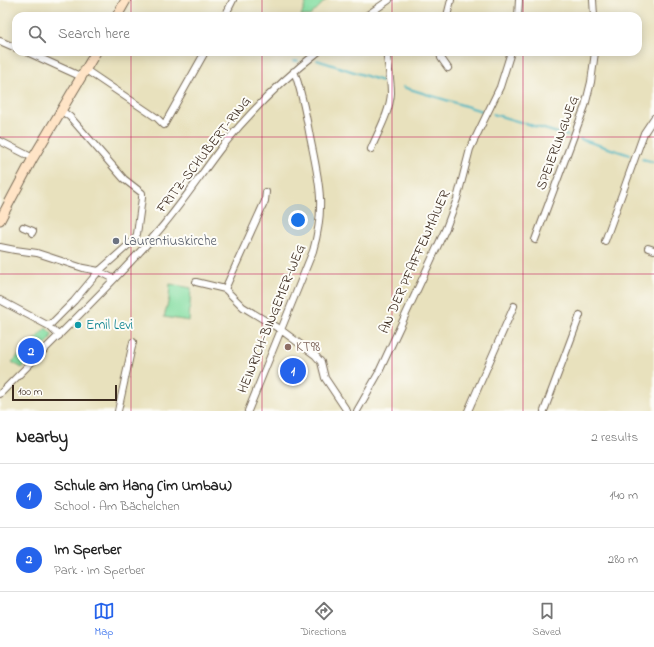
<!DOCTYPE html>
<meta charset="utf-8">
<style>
:root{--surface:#fff;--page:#f6f6f6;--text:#222;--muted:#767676;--line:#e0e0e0;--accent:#2563eb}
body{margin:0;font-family:"Indie Flower",sans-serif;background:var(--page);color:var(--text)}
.scale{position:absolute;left:12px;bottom:10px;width:105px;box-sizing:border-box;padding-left:4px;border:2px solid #3b2a1e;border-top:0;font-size:11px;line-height:14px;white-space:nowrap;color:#3b2a1e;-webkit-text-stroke:3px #fdfcf7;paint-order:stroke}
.you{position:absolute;left:298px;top:220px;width:14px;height:14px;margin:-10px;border:3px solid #fff;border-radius:50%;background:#1a73e8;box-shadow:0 0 0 6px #1a73e833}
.badge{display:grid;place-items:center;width:26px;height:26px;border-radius:50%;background:var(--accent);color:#fff;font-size:13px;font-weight:700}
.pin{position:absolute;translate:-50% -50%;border:2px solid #fff;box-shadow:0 1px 4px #0006}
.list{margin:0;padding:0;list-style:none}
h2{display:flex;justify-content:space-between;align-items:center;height:52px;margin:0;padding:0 16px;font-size:17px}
h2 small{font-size:13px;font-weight:400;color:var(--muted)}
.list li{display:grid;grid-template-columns:26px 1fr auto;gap:12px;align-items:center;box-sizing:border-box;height:64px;padding:0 16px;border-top:1px solid var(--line)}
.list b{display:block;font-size:15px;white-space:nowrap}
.list p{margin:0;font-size:13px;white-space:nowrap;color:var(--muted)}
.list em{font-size:13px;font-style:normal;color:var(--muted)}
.icon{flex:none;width:22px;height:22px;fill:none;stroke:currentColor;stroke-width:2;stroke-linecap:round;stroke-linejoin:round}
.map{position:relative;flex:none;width:654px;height:411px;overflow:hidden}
.search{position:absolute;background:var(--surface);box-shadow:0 2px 10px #0003;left:12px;right:12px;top:12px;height:44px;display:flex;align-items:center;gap:10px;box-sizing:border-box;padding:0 14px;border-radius:12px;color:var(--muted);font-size:15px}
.sheet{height:180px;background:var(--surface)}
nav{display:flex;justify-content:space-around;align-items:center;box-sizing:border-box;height:56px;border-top:1px solid var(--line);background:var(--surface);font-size:11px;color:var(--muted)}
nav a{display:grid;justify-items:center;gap:2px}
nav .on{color:var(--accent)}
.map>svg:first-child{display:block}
</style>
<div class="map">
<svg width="654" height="411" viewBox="0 0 654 411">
<rect width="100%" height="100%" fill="#fdfcf7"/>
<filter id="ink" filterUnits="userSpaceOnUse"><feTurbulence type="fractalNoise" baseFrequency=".025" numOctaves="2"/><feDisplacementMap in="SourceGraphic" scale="8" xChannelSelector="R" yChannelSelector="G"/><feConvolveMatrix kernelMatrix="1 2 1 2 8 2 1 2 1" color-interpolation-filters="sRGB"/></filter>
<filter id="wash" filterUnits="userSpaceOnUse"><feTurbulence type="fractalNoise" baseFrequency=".012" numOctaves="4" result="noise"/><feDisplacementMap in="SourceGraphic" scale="16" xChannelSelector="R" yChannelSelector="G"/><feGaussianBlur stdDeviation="0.9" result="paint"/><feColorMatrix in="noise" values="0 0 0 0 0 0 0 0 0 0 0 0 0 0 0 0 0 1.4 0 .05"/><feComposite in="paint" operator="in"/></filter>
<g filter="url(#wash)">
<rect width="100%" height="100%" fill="#e8e1bd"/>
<!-- green -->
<path fill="#86dea3" stroke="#608460" d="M 307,0 L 326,0 L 310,16 L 301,16 Z
M 170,284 L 191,288 L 189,321 L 164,317 L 169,299 Z
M 46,328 L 53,335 L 50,337 L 51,339 L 22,368 L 12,362 Z"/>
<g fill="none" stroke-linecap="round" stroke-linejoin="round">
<!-- stream -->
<path stroke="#48b5c2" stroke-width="2" d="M 317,60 L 382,81
M 293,61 L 298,61
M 403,87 L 482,111
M 493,114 L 568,136
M 580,139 L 630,155
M 642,159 L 654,162"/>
</g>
</g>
<g filter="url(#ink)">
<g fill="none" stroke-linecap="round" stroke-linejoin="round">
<defs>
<path id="street" d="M 593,0 L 594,16
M 225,16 L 233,0
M 366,16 L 389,0
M 447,16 L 451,0
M 518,16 L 519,0
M 0,41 L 16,48
M 27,52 L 82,77
M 440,52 L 441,58 L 448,68
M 86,70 L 157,118 L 164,125 L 205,52
M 0,141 L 33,158
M 371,149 C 378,132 390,112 391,93 C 391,79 388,65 386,52
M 23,227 L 33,231 L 32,233
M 535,240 L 585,106 L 591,82 L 595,52
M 605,241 L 644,133 L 654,118
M 0,247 L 15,250 L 37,253 L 83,268 L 99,271 L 114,279
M 648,248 L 654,250
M 196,282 L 225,289 L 243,307 L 281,330 L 315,355 L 321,362 L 325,378 L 347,411
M 225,289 L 265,201 L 266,192
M 0,300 L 49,326 L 59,336
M 49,326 L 74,301 L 99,271 L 134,240 L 137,234 L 142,198 L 142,193 L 124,179 L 70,117 L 62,111
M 0,394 C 52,341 106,291 155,235 C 179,208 199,177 221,148 C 250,112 282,80 318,52
M 118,411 L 133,342
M 248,411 L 313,251 C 326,206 319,181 310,137 C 306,115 302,92 294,71
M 357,411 L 378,374 L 446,228 L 457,199 L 470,149 L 500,87 L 511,52
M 468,411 L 514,306
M 544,411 L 580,315"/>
<path id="secondary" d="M 117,16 L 126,0
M 0,220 L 33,158 L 96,52"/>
</defs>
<!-- street casing -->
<use href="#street" stroke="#786a56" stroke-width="8"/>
<!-- secondary casing -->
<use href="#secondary" stroke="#786a56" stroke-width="11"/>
<!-- street -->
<use href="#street" stroke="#fff" stroke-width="6"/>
<!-- secondary -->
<use href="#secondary" stroke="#ffe4c6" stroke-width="9"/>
</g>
</g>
<!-- grid -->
<path fill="none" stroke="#c2185b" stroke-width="1" stroke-opacity="0.55" d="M 131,0 L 131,16M 262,0 L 262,16M 392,0 L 392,16M 523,0 L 523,16M 131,52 L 131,411M 262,52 L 262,411M 392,52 L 392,411M 523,52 L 523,411M 0,137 L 654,137M 0,274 L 654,274"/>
<!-- markers -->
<circle fill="#6b7280" stroke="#fdfcf7" stroke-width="1.5" cx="116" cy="241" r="4"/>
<circle fill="#0f9aa8" stroke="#fdfcf7" stroke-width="1.5" cx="78" cy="325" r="4"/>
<circle fill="#8d6e63" stroke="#fdfcf7" stroke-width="1.5" cx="288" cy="347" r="4"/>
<g text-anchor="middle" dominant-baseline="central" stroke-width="4" stroke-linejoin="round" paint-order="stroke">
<!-- street labels -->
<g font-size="14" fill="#3b2a1e" stroke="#fdfcf7">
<text transform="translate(558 143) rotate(-70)">SPEIERLINGWEG</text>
<text transform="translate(204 155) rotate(-52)">FRITZ-SCHUBERT-RING</text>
<text transform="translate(415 262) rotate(-66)">AN DER PFAFFENMAUER</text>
<text transform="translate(272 319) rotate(-68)">HEINRICH-BINGEMER-WEG</text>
</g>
<!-- worship labels -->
<g font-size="14" fill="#5b616d" stroke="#fdfcf7" text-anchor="start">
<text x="124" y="241">Laurentiuskirche</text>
</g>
<!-- culture labels -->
<g font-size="14" fill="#0d838f" stroke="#fdfcf7" text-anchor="start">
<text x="86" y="325">Emil Levi</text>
</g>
<!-- education labels -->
<g font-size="14" fill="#785e54" stroke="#fdfcf7" text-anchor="start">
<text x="296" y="347">KT98</text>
</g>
</g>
</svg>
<div class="scale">100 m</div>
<div class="you"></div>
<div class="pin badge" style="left:293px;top:371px">1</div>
<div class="pin badge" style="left:31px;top:351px">2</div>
<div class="search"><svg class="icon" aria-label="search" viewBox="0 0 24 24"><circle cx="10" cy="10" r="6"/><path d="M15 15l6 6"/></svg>Search here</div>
</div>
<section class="sheet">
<h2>Nearby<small>2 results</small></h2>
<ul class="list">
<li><span class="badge">1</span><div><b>Schule am Hang (im Umbau)</b><p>School · Am Bächelchen</p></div><em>140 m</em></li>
<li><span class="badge">2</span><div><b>Im Sperber</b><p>Park · Im Sperber</p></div><em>280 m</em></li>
</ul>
</section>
<nav>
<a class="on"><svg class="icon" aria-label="map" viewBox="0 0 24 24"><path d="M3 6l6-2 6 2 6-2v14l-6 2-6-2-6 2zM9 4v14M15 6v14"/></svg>Map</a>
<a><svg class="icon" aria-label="directions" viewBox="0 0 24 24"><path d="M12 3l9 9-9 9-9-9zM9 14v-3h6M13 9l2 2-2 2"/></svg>Directions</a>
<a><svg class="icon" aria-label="saved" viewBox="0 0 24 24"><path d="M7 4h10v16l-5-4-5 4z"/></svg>Saved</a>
</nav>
